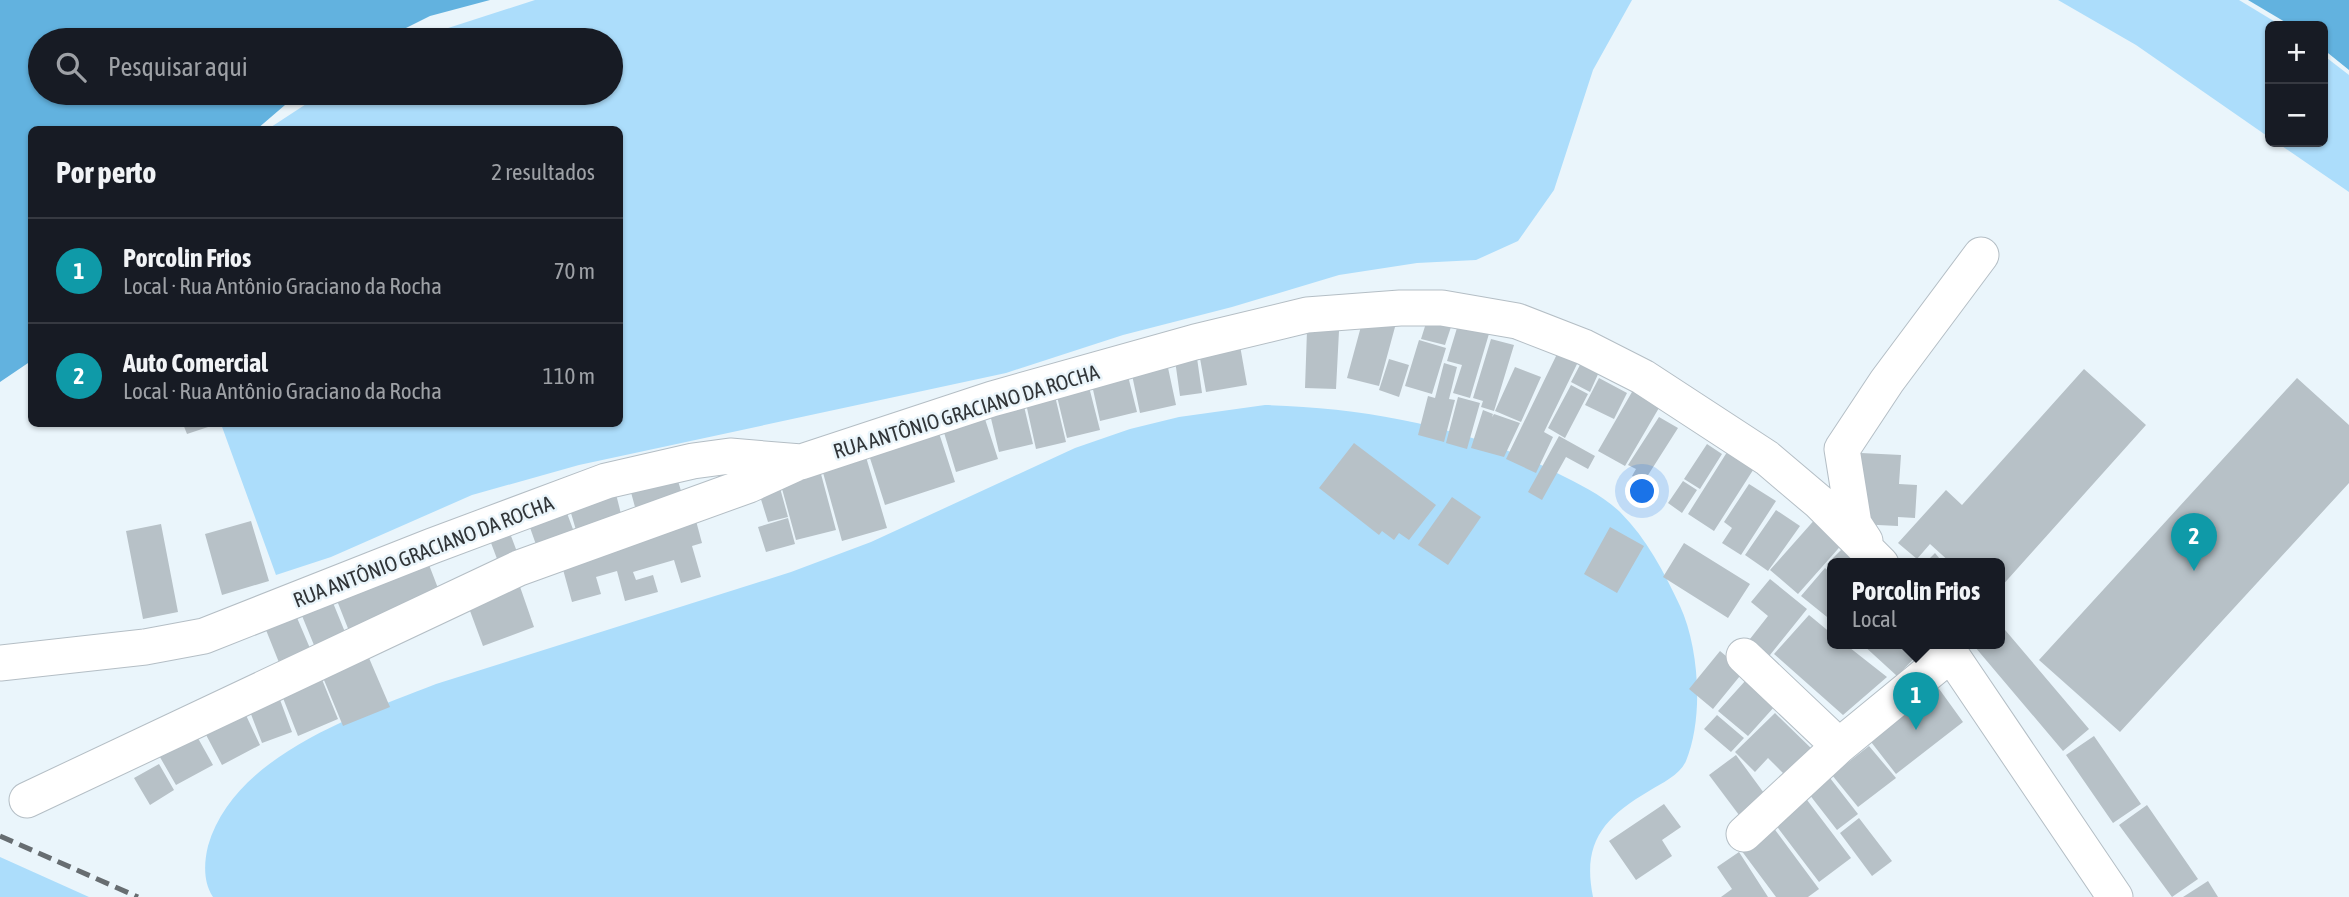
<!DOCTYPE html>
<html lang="pt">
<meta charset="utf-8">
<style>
:root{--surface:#171b24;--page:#20242c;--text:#f1f3f6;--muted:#9ea1a6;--line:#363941;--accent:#ea580c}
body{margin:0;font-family:"Asap Condensed",sans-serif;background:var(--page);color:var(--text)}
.controls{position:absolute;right:21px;top:21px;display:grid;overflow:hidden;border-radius:10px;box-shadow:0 2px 5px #0004}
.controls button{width:63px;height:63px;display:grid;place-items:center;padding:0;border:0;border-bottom:2px solid var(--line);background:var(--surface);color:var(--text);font:35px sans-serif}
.you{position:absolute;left:1643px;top:492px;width:24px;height:24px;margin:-18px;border:5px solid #fff;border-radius:50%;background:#1a73e8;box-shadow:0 0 0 10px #1a73e833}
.badge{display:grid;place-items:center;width:46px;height:46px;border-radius:50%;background:var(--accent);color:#fff;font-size:23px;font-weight:700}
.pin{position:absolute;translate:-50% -58px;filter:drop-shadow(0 2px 4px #0008)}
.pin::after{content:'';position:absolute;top:37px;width:24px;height:21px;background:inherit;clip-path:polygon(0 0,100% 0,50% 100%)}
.popup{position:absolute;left:1827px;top:558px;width:178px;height:91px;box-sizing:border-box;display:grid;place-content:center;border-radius:10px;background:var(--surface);filter:drop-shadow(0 2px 5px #0005);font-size:23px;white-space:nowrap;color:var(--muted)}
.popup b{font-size:26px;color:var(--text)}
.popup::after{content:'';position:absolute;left:50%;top:100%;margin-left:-14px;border:14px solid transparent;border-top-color:var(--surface)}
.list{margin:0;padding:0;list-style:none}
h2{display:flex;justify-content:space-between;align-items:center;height:91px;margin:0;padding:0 28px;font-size:30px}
h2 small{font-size:23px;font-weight:400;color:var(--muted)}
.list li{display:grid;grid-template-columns:46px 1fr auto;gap:21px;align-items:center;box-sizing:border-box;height:105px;padding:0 28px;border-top:2px solid var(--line)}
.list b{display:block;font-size:26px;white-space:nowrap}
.list p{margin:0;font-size:23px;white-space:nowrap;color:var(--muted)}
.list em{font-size:23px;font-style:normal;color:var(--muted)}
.icon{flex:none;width:38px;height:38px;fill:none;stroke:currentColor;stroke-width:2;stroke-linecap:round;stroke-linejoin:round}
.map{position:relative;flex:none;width:2349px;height:897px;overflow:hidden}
.search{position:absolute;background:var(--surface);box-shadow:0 2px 5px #0004;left:28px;top:28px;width:595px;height:77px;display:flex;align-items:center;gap:18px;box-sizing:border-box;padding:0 24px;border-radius:38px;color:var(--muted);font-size:26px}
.panel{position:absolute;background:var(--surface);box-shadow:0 2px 5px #0004;left:28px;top:126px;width:595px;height:301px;border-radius:10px}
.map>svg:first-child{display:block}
</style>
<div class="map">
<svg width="2349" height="897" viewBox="0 0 2349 897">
<rect width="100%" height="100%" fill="#eaf5fb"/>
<!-- green -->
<path fill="#acddfb" d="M 535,0 L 1632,0 L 1593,70 L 1554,190 L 1518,241 L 1476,260 L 1417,263 L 1339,275 L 1232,307 L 1123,335 L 1006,373 L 579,465 L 472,495 L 331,557 L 276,575 L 221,424 L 620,424 L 620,130 L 268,129 L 323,93 L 611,93 L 611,40 L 411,40 Z
M 2058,0 L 2239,0 L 2282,26 L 2270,26 L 2270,138 L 2136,45 Z
M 2323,55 L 2349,75 L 2349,192 L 2276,142 L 2323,142 Z
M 1265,405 C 1367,408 1466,426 1557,473 C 1579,484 1602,495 1620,512 C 1647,539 1664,572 1680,606 C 1699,647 1704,718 1686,761 C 1680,775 1662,783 1649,791 C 1603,818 1582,843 1593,897 L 213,897 C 203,882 204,862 208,846 C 234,755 357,715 436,684 L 791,572 L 871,542 L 1075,448 L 1130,429 L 1179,417 Z
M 0,857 L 89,897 L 0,897 Z"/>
<!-- water -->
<path fill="#62b2df" d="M 0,0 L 490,0 L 430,16 L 382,40 L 40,40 L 40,93 L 299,93 L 257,129 L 32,130 L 31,361 L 0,382 Z
M 2248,0 L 2349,0 L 2349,70 L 2323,49 L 2323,26 L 2292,26 Z"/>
<!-- building -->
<path fill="#b7c1c7" d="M 1460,318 L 1491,327 L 1470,398 L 1453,393 L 1462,365 L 1447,361 Z
M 1363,319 L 1395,327 L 1379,386 L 1347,378 Z
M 1427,320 L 1451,327 L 1445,345 L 1421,339 Z
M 1307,330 L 1339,331 L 1336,389 L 1305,388 Z
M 1491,339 L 1514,345 L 1494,411 L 1481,407 L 1483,401 L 1473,398 Z
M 1239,340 L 1247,385 L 1206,392 L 1198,347 Z
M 1419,340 L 1446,348 L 1432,394 L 1405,386 Z
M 1196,351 L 1202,393 L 1180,396 L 1174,353 Z
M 1558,352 L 1578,362 L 1544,432 L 1553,437 L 1536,473 L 1506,459 Z
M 1389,359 L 1409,365 L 1399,397 L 1379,390 Z
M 1167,363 L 1176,405 L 1140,413 L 1131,370 Z
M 1444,363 L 1457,367 L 1449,399 L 1455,400 L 1444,442 L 1418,435 L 1428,396 L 1435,398 Z
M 1581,363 L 1599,372 L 1590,392 L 1571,382 Z
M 1515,367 L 1541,377 L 1521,422 L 1495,411 Z
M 1126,368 L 1137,412 L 1100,421 L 1090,376 Z
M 2084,369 L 2146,425 L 2000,588 L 2000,564 L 1952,564 L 1930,544 L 1917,559 L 1898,543 L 1946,490 L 1962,505 Z
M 1599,378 L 1627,393 L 1614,419 L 1585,405 Z
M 2297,378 L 2349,425 L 2349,483 L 2120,732 L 2039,660 Z
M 1087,379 L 1100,430 L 1067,438 L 1055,388 Z
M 1571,385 L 1588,394 L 1565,438 L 1548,428 Z
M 1636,385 L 1663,401 L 1625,466 L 1598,451 Z
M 1054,392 L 1066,442 L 1036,449 L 1025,399 Z
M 1458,397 L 1480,403 L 1467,449 L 1446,443 Z
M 1023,402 L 1033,444 L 999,452 L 989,410 Z
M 1483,410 L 1493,414 L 1492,417 L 1494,414 L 1520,423 L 1504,457 L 1471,448 Z
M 983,413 L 998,459 L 956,472 L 942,426 Z
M 1659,417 L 1678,428 L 1643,483 L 1632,476 L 1636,469 L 1628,465 Z
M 183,424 L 217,424 L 187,434 Z
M 939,433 L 955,482 L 885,505 L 869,455 Z
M 1559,436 L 1595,456 L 1588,469 L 1566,457 L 1542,500 L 1528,492 Z
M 1354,443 L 1436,505 L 1409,540 L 1399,533 L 1394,540 L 1382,531 L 1379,535 L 1319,488 Z
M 1707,444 L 1722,454 L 1700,489 L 1684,479 Z
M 1729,449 L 1755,467 L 1714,531 L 1688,514 Z
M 1861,453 L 1901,455 L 1899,484 L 1917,485 L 1915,518 L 1898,517 L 1898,526 L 1858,524 Z
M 866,457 L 887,528 L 842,541 L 822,469 Z
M 675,471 L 685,504 L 638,518 L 629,485 Z
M 821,474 L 836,530 L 796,540 L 781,485 Z
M 1683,481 L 1697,490 L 1682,513 L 1668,503 Z
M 1749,484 L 1776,501 L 1741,555 L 1722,543 L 1732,528 L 1724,522 Z
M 780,488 L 788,517 L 768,522 L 759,493 Z
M 615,490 L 622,518 L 576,530 L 568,503 Z
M 1452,497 L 1481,517 L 1448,565 L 1418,545 Z
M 564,505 L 574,532 L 540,556 L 527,519 Z
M 1776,510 L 1800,526 L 1768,571 L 1745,555 Z
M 695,517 L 702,543 L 692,546 L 701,577 L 681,583 L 674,560 L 633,572 L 636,580 L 653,575 L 658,592 L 625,601 L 617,571 L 596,577 L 601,594 L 572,602 L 559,555 Z
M 1817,517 L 1845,541 L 1798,594 L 1770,570 Z
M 788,518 L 795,544 L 766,552 L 758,527 Z
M 505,520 L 522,565 L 502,572 L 485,527 Z
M 251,521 L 269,581 L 222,595 L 205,534 Z
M 161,524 L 178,612 L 143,619 L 126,531 Z
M 1610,527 L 1644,546 L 1617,593 L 1584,574 Z
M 1684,543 L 1750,584 L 1728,618 L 1663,577 Z
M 1845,546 L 1860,564 L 1832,564 L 1832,568 L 1827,564 Z
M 1935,553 L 1944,564 L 1924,564 Z
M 426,557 L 441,596 L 349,631 L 334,593 Z
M 1825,568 L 1832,574 L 1832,621 L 1801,596 Z
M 1770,579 L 1807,609 L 1766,660 L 1746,644 L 1768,616 L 1751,602 Z
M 518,581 L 534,627 L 483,646 L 466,600 Z
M 329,593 L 347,637 L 316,650 L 298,606 Z
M 295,613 L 312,653 L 280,665 L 264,625 Z
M 1809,615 L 1832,634 L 1832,644 L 1845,644 L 1887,677 L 1843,715 L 1774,654 Z
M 2000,624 L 2089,729 L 2063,751 L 1975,647 L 1979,644 L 2000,644 Z
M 363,644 L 390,707 L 343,726 L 317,663 Z
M 1862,644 L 1924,644 L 1926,646 L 1897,676 Z
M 1720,651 L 1744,671 L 1713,709 L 1689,689 Z
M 321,677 L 338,719 L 298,736 L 281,693 Z
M 1746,680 L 1775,706 L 1748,736 L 1718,711 Z
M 1937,686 L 1963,722 L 1896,774 L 1868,738 Z
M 279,697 L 292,732 L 262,743 L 249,709 Z
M 244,711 L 260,745 L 222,765 L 204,731 Z
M 1775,713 L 1815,752 L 1788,778 L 1768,758 L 1755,772 L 1735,752 Z
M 1717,715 L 1744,738 L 1731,752 L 1704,729 Z
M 194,731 L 213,765 L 176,785 L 157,752 Z
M 2094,736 L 2141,804 L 2113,823 L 2066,755 Z
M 1869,746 L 1896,778 L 1858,807 L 1832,775 Z
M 1736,755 L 1772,804 L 1745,823 L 1709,775 Z
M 159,764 L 174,790 L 150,805 L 134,778 Z
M 1830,778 L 1858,814 L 1837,830 L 1809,794 Z
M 1804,796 L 1851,858 L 1819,882 L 1772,820 Z
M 1664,804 L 1681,827 L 1662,840 L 1672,856 L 1636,880 L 1609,841 Z
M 2147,805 L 2198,879 L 2172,897 L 2119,825 Z
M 1859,818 L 1892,861 L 1872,876 L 1840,833 Z
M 1773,827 L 1819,889 L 1808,897 L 1776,897 L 1741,850 Z
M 1739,852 L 1768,897 L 1721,897 L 1732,889 L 1717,867 Z
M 2208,881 L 2218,897 L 2183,897 Z"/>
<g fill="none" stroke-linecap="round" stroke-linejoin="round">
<defs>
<path id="street" d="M 1865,541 L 1854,524 L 1842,449 L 1887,381 L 1981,255
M 1944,644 L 2115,897
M 1744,656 L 1839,746
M 0,663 L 145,647 L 204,636 L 432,546 L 606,481 L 693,461 L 730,456 L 801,462 L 992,399 L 1195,342 L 1307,315 L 1400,308 L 1442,308 L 1517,321 L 1584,347 L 1643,377 L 1767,458 L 1819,502 L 1881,564
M 27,800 L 519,568 L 749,485 L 797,463
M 1744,834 L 1839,746 L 1951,654"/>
</defs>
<!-- street casing -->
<use href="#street" stroke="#b4bec5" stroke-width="37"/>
<!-- street -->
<use href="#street" stroke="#fff" stroke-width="35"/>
<!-- rail -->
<path stroke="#676d71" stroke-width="5" stroke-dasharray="14 7" stroke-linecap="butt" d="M 0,836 L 138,897"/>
</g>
<g text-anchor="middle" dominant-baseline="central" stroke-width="5" stroke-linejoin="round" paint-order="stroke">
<!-- street labels -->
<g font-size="21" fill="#313538" stroke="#eaf5fb">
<text transform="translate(966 411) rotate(-17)">RUA ANTÔNIO GRACIANO DA ROCHA</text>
<text transform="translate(423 551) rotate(-21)">RUA ANTÔNIO GRACIANO DA ROCHA</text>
</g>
</g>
</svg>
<div class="controls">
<button>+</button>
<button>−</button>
</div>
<div class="you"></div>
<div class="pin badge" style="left:1916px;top:730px;background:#0f9aa8">1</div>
<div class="popup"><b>Porcolin Frios</b>Local</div>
<div class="pin badge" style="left:2194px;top:571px;background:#0f9aa8">2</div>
<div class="search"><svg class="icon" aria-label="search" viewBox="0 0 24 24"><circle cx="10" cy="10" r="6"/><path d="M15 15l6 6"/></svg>Pesquisar aqui</div>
<section class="panel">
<h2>Por perto<small>2 resultados</small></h2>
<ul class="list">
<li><span class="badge" style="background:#0f9aa8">1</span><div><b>Porcolin Frios</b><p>Local · Rua Antônio Graciano da Rocha</p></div><em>70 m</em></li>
<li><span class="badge" style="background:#0f9aa8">2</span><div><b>Auto Comercial</b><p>Local · Rua Antônio Graciano da Rocha</p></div><em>110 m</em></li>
</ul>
</section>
</div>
